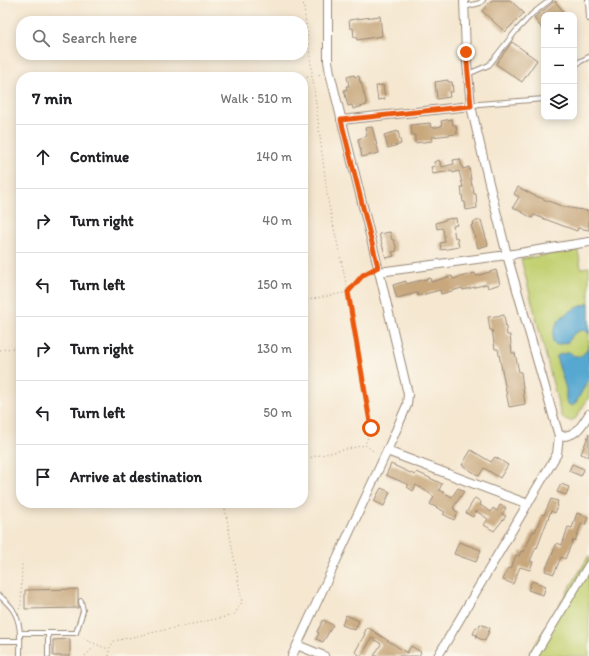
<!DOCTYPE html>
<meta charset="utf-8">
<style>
:root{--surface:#fff;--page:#f6f6f6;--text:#202124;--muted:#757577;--line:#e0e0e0}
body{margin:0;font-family:Itim,sans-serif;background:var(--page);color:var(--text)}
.controls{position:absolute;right:12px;top:12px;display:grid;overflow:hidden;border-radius:8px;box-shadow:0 2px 10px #0003}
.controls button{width:36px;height:36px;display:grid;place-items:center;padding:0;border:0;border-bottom:1px solid var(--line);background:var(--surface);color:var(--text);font:20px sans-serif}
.stop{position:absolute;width:12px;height:12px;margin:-9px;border:3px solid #ea580c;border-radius:50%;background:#fff}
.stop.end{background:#ea580c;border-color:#fff;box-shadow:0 1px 4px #0008}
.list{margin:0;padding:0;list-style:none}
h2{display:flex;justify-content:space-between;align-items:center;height:52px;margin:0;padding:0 16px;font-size:17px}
h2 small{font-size:13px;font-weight:400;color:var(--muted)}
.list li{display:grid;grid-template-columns:26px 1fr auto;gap:12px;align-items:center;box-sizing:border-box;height:64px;padding:0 16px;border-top:1px solid var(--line)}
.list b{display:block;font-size:15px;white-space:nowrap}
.list em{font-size:13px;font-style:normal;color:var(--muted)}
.icon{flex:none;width:22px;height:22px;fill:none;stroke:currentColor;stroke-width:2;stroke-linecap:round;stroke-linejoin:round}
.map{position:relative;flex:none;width:589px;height:656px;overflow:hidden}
.search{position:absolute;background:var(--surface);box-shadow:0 2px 10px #0003;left:16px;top:16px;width:292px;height:44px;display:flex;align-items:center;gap:10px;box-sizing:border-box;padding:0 14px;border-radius:16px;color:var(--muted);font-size:15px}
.panel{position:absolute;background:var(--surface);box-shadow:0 2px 10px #0003;left:16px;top:72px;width:292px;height:436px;border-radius:16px}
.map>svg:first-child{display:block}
</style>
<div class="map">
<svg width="589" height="656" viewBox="0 0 589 656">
<rect width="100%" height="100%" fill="#fbf7ec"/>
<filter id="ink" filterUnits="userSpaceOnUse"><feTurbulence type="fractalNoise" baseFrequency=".025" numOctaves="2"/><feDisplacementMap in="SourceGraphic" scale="8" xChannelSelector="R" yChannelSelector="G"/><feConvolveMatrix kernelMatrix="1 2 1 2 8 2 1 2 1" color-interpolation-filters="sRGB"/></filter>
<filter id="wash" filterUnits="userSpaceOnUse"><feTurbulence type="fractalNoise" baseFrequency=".012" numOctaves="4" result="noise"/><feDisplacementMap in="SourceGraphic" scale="16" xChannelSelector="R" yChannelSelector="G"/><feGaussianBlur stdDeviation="0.9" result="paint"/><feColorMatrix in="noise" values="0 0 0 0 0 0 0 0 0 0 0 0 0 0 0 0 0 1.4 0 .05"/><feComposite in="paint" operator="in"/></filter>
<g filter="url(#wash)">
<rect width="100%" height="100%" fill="#f5e7d0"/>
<!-- green -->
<path fill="#c3d173" stroke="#7f7e48" d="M 578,250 L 581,268 L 589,267 L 589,397 L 576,418 L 571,421 L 564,419 L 561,415 L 521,259 Z
M 589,556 L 589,656 L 528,656 L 530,653 Z"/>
<!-- water -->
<path fill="#56a8d1" stroke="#486978" d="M 589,303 L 589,334 L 585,330 C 576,331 572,334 568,342 L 557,345 L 553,343 C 551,318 568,311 589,303 Z
M 589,345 L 589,379 L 575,404 L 572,406 L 568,404 L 566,400 L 566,389 L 556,357 L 558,355 L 570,352 L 574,356 L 581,356 L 586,351 Z"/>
<g id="blocks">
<!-- building -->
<path fill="#c8a77d" d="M 492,0 L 510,0 L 524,13 L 505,32 L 482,11 Z
M 555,1 L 566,15 L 544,15 L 544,31 L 534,18 Z
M 380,16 L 382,36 L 357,40 L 357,37 L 354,37 L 353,28 L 350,28 L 349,20 Z
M 512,42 L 537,60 L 522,82 L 496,64 Z
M 354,75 L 355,77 L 359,76 L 360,82 L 361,82 L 367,105 L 353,109 L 352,105 L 348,106 L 344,90 L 347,89 L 346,86 L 349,86 L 347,77 Z
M 448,80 L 448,82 L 452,82 L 453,92 L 449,92 L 450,97 L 437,99 L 435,82 Z
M 383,85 L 385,99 L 378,100 L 376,86 Z
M 452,119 L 453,125 L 456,125 L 457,134 L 432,137 L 432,141 L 415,143 L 415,135 L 412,135 L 411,125 L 430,123 L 431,128 L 442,126 L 441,121 Z
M 372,127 L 379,153 L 362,157 L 358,139 L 367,136 L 365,128 Z
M 398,131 L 401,144 L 388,148 L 384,135 Z
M 460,159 L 463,169 L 469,167 L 472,186 L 473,186 L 474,194 L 476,194 L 477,208 L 466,210 L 465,202 L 463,202 L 461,187 L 463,187 L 459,171 L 453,173 L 452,171 L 433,174 L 431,167 L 435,166 L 434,162 L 439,160 L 442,167 L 454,164 L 453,160 Z
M 518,187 L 533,195 L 564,207 L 589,211 L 589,230 L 578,228 L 577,231 L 534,215 L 532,218 L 513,207 L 519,197 L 514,194 Z
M 451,218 L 451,219 L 456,218 L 457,225 L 453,226 L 455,238 L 457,237 L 459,247 L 441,250 L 440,243 L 445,242 L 443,230 L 442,228 L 437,229 L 436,223 Z
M 481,220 L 488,245 L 478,248 L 471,225 L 474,225 L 473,222 Z
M 390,232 L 392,240 L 394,240 L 397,251 L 392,252 L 394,256 L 386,258 L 379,234 Z
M 496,270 L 500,284 L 488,288 L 487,284 L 463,290 L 462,288 L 441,294 L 440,290 L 418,296 L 417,293 L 397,298 L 393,285 L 406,281 L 406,284 L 430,278 L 431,282 L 452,276 L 453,279 L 475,273 L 476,276 Z
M 504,315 L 507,335 L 510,335 L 512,353 L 515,353 L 519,372 L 521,372 L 525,404 L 509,407 L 498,349 L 495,349 L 492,330 L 490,330 L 488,317 Z
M 589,434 L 589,457 L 581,454 Z
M 471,450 L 491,462 L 495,457 L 508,465 L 500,478 L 484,468 L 479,476 L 462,465 Z
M 391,464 L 415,475 L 417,472 L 436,481 L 442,484 L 439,490 L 452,497 L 458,488 L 464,491 L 453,508 L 455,509 L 454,510 L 458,512 L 454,520 L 443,514 L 445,512 L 430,504 L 434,497 L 429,493 L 416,485 L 413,491 L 407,487 L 409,485 L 386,475 Z
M 572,464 L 584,469 L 581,476 L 569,471 Z
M 561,484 L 569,487 L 566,495 L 557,492 Z
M 381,488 L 390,492 L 384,506 L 374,501 Z
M 475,498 L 481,502 L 480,505 L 491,512 L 493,508 L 497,511 L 500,505 L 506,508 L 502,514 L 506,516 L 494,531 L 484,525 L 488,519 L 476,511 L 473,517 L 466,513 Z
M 551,499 L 558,501 L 557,504 L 558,505 L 555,513 L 551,511 L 537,548 L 536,547 L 530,561 L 533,562 L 530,570 L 520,567 L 513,584 L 503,580 L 508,568 L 511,569 L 516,555 L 519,556 L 521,551 L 524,552 L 533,531 L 535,532 L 542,514 L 544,515 Z
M 577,513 L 588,517 L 585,525 L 581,524 L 575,541 L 573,540 L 565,559 L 561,557 L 554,574 L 545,571 L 557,543 L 562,545 L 568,527 L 572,528 Z
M 459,542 L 481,550 L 476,562 L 454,554 Z
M 532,581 L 546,586 L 543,595 L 528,590 Z
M 78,589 L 78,608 L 25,609 L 25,590 Z
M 346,615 L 359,621 L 355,630 L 342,625 Z
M 323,620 L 333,625 L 323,642 L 316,639 L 319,633 L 317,632 Z
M 480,624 L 490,628 L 485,641 L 476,637 L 477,635 L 473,634 L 476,627 L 479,628 Z
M 367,627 L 407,653 L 411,646 L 421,652 L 419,656 L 374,656 L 381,644 L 372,638 L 361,656 L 355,652 L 365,634 L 364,634 Z
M 70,639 L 70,656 L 53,656 L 53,640 Z"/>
</g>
</g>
<g filter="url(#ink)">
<use href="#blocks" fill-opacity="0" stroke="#988877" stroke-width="1"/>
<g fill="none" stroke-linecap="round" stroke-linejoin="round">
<defs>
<path id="lane" d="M 588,0 L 589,19
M 464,7 L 480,3 L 483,0
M 574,66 L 581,61 L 589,57
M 468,74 L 489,65 L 516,31 L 532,14 L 550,0
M 471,106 L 479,104 L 544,99
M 0,596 C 4,600 10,605 13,610 C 22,624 20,640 20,656
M 20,633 L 76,633 L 83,611 L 81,601
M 0,641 L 20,641
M 48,656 L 48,633"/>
<path id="street" d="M 341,120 L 471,106
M 379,272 L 507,255 L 589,242
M 559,436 C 576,437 581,427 589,414
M 387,451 L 528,504
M 297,645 L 324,656
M 292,656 L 387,451 L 407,405 L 408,394 L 378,267 L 330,73 L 328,61 L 328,0
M 438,656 L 557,454 L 559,436 L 507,255 L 489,183 L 471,106 L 466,52 L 464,0
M 534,656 L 589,565"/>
</defs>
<!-- lane casing -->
<use href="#lane" stroke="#988877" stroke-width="6"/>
<!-- street casing -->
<use href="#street" stroke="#988877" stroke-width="10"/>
<!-- path -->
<path stroke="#988877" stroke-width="1" stroke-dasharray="1 3" stroke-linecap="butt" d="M 303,0 L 328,201 L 348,292 L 371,428 L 365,445
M 303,78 L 322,74
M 303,301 L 348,292 L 363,275 L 370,271
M 0,350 L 21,347
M 303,459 L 365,445 L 376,453 L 378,453
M 19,609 L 21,606 L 22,562
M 80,636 L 88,641 L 108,649
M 85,656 L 96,645
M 109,656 L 109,649 L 114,641 L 234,615 L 242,602 L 224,503"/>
<!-- lane -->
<use href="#lane" stroke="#fff" stroke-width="4"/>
<!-- street -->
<use href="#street" stroke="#fff" stroke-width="8"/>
</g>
</g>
<g fill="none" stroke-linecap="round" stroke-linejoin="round" filter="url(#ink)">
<!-- route -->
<path stroke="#ea580c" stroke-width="5" d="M 371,428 L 348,292 L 363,275 L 378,267 L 341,120 L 471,106 L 466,52"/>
</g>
</svg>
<div class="controls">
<button>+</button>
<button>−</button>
<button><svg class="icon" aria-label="layers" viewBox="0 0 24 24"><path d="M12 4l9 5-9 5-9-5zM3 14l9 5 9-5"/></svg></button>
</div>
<div class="stop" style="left:371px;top:428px"></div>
<div class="stop end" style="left:466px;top:52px"></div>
<div class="search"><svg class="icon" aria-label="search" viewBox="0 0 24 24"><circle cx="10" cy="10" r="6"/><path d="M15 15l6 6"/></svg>Search here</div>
<section class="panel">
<h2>7 min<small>Walk · 510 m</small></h2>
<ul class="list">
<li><svg class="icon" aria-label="ahead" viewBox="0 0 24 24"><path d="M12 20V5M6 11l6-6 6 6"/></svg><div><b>Continue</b></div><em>140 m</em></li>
<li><svg class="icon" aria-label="right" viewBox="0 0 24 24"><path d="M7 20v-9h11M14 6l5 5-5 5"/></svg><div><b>Turn right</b></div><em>40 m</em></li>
<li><svg class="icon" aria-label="left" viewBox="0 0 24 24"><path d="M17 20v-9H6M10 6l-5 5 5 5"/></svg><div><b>Turn left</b></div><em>150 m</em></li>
<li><svg class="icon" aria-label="right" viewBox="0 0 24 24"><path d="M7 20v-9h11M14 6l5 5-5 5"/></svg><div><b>Turn right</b></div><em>130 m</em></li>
<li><svg class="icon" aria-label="left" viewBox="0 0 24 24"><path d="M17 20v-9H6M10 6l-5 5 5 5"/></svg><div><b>Turn left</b></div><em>50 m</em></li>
<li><svg class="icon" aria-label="arrive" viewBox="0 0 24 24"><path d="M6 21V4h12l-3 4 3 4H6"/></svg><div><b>Arrive at destination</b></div></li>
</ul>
</section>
</div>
